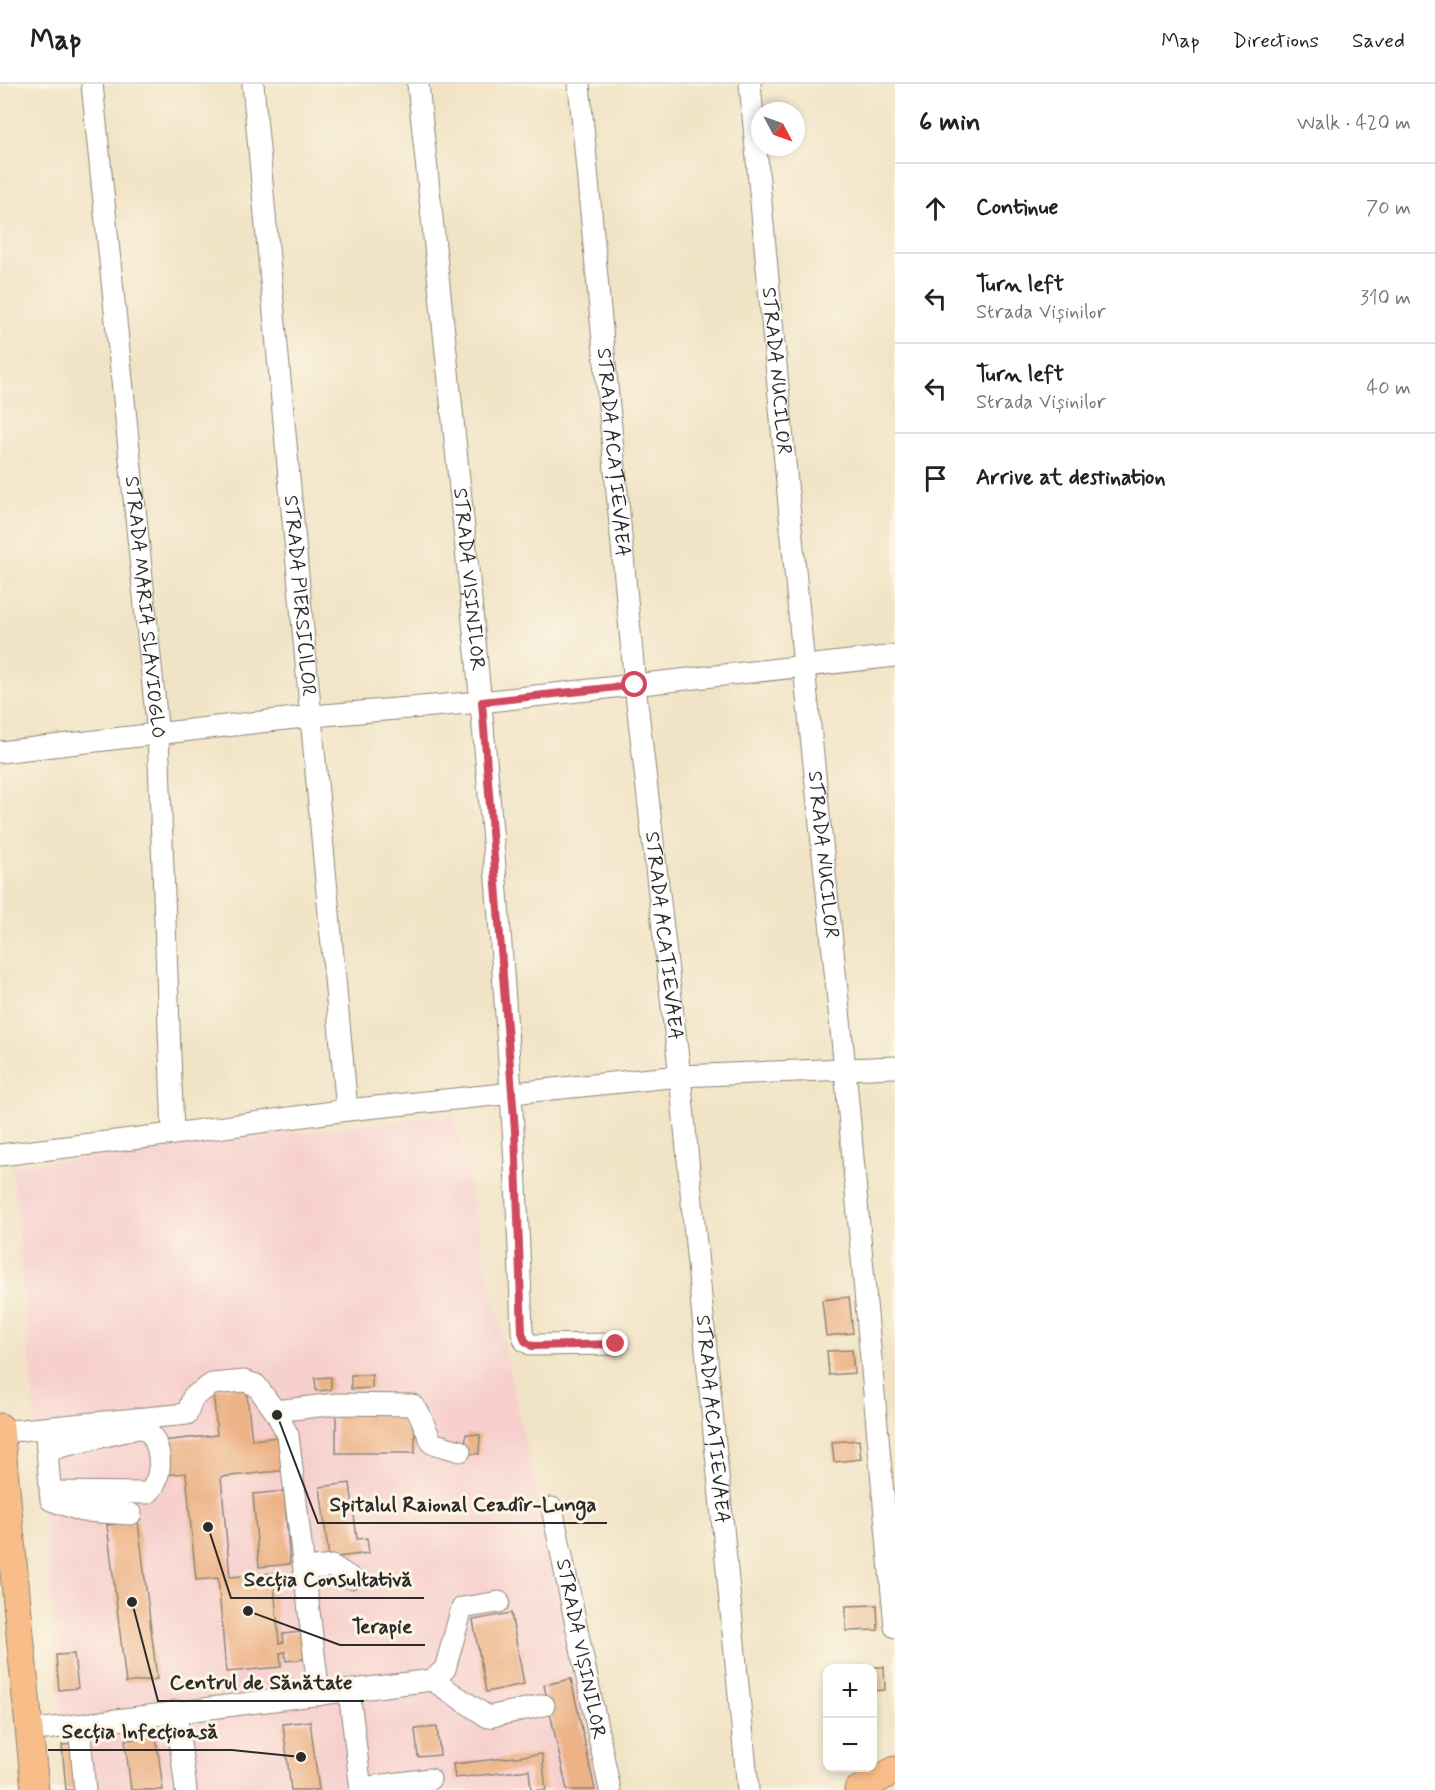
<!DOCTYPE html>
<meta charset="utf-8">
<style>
:root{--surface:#fff;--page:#f2f2f2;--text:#222;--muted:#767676;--line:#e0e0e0}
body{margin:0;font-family:Mynerve,sans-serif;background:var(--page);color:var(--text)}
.controls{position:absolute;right:18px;bottom:18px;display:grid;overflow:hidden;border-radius:12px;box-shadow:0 3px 9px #0003}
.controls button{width:54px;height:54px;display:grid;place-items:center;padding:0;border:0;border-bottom:2px solid var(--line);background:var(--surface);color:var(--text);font:30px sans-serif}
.compass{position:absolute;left:751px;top:18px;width:54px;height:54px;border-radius:50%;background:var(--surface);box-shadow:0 3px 9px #0003;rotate:131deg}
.stop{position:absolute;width:18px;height:18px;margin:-14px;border:4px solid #d1495b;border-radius:50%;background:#fff}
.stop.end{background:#d1495b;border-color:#fff;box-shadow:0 2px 6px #0008}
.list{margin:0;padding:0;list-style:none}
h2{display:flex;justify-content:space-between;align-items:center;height:78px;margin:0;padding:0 24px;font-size:26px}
h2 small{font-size:20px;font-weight:400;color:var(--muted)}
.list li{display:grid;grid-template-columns:39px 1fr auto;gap:18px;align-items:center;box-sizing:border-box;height:90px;padding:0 24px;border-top:2px solid var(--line)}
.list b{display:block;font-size:22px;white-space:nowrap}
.list p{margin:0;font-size:20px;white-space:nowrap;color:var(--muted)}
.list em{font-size:20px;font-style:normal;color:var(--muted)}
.icon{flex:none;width:33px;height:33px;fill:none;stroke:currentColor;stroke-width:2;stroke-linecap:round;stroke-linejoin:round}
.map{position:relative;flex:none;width:895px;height:1706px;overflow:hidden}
header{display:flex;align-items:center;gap:36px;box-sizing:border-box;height:84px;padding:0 30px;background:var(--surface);border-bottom:2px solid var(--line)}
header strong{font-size:28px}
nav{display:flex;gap:33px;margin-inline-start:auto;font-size:21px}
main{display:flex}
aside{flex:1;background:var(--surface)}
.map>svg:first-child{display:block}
</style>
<header>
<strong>Map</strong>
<nav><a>Map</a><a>Directions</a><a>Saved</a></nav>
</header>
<main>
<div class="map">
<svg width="895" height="1706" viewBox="0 0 895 1706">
<rect width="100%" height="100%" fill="#fcf5e5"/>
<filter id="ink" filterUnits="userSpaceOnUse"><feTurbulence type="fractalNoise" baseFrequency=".0167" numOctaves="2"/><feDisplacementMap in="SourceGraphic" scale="12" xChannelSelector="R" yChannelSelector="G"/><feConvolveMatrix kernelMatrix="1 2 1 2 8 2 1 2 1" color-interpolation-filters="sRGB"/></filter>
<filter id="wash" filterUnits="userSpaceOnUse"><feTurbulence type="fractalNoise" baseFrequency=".008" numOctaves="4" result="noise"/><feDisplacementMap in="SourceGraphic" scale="24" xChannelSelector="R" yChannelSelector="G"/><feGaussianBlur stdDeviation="1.35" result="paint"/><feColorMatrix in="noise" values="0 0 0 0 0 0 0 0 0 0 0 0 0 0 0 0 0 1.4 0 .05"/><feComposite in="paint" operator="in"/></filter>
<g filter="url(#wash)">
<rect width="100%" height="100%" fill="#f1e3c5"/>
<!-- built -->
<path fill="#f7d0ce" d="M 454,1030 L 601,1706 L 68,1706 L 12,1082 Z"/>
<g id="blocks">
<!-- building -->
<path fill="#edb387" d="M 849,1213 L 853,1249 L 826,1252 L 822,1216 Z
M 852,1266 L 854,1289 L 829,1291 L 827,1267 Z
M 351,1291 L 372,1291 L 372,1304 L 351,1305 Z
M 331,1293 L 331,1306 L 316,1307 L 315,1294 Z
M 246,1301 L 252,1356 L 286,1352 L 289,1386 L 221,1393 L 230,1493 L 273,1489 L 279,1559 L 284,1558 L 283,1550 L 301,1548 L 304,1575 L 286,1577 L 285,1568 L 280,1569 L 281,1583 L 226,1588 L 218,1494 L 196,1496 L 186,1389 L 155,1392 L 152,1358 L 217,1351 L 213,1305 Z
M 336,1330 L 415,1330 L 415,1369 L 336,1369 Z
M 466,1350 L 480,1351 L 479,1370 L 465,1369 Z
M 859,1356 L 861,1375 L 834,1378 L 832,1358 Z
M 350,1399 L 357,1455 L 367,1454 L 369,1469 L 329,1474 L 320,1403 Z
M 284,1407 L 290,1480 L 259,1483 L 253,1410 Z
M 138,1437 L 157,1595 L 126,1599 L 107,1441 Z
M 877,1521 L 878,1546 L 846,1547 L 846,1522 Z
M 511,1529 L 524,1600 L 486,1608 L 473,1536 Z
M 74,1570 L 78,1604 L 59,1606 L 56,1571 Z
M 872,1583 L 884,1583 L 885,1606 L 872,1607 Z
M 571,1595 L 595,1706 L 567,1706 L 544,1601 Z
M 310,1637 L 319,1706 L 291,1706 L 283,1640 Z
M 437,1643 L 440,1671 L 418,1673 L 415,1645 Z
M 156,1652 L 163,1706 L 131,1706 L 125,1656 Z
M 77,1660 L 82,1706 L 66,1706 L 62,1661 Z
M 542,1670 L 546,1706 L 531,1706 L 529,1686 L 455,1694 L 453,1680 Z"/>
</g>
</g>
<g filter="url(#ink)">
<use href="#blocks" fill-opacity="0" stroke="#8e8778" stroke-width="1.5"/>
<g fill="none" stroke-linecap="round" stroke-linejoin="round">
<defs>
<g id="minor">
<path id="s1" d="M 92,0 L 158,651 L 173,1050"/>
<path id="s2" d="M 253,0 L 347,1026"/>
<path id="s3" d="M 418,0 C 461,415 509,831 522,1248 L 525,1257 L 532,1261 L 617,1260"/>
<path id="s4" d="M 579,0 L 635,601 L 680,992 L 748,1706"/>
<path id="s5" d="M 750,0 L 804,583 L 845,985 L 895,1543"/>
<path d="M 0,668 L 312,632 L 481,618 L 895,572"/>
<path d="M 0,1071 L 173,1050 L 347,1026 L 680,992 L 895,983"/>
<path d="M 275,1327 L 288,1351 L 319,1611"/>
<path d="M 1,1348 L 187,1330 L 193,1313 L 212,1300 L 244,1297 L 256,1301 L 275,1327 L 336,1320 L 412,1321 L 419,1329 L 432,1359 L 460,1367"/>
<path d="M 46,1353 L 51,1416 L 83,1427 L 131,1430"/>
<path d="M 47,1366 L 142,1343 C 163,1355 165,1393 148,1409 L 50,1408"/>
<path id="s6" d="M 552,1424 L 610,1706"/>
<path d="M 306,1485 L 332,1482 L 351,1494"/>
<path d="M 432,1596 L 445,1585 L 462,1524 L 499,1518"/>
<path d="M 349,1607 L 361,1706"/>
<path d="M 176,1627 L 186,1706"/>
<path d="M 79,1641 L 85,1706"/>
<path d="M 29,1647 L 432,1596 L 488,1633 L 544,1621"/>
<path d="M 361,1704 L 430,1695"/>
</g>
<path id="major" d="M 0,1343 L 35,1706
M 858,1706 L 895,1686"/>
</defs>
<!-- minor casing -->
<use href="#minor" stroke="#8e8778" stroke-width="23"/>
<!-- major casing -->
<use href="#major" stroke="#8e8778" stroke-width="29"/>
<!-- minor -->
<use href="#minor" stroke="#fff" stroke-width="21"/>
<!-- major -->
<use href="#major" stroke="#f8bd89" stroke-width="27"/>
</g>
</g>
<g fill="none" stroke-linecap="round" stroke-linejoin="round" filter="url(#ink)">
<!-- route -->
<path stroke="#d1495b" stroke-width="8" d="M 616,1260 L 532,1262 L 525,1257 L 522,1248 L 515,1047 L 482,618 L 635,601"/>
</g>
<g text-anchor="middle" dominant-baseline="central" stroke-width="6" stroke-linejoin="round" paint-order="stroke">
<!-- street labels -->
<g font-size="20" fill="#2b2b2b" stroke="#fcf5e5">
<text stroke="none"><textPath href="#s5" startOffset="288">STRADA NUCILOR</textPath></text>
<text stroke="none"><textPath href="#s4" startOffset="370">STRADA ACAȚIEVAEA</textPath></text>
<text stroke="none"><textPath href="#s3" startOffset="498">STRADA VIȘINILOR</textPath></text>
<text stroke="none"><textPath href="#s2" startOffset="514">STRADA PIERSICILOR</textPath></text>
<text stroke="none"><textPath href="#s1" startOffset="526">STRADA MARIA SLAVIOGLO</textPath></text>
<text stroke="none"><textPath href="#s5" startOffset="774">STRADA NUCILOR</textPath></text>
<text stroke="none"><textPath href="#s4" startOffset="856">STRADA ACAȚIEVAEA</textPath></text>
<text stroke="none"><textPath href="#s4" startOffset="1342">STRADA ACAȚIEVAEA</textPath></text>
<text stroke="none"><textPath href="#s6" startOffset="144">STRADA VIȘINILOR</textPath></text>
</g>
</g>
<!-- callouts -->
<path fill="none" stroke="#2b2b2b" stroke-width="2" d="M277 1331L318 1439H607M208 1443L231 1514H424M248 1527L340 1561H425M132 1518L158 1617H364M301 1673L232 1666H48"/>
<g fill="#2b2b2b" stroke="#fcf5e5" stroke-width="2">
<circle cx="277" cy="1331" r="6"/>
<circle cx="208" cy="1443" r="6"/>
<circle cx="248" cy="1527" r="6"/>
<circle cx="132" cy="1518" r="6"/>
<circle cx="301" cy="1673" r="6"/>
</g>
<g font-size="21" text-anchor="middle" font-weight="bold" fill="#2b2b2b" stroke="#fcf5e5" stroke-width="6" stroke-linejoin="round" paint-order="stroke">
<text x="463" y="1427">Spitalul Raional Ceadîr-Lunga</text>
<text x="328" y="1502">Secția Consultativă</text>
<text x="382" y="1549">Terapie</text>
<text x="261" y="1605">Centrul de Sănătate</text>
<text x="140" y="1654">Secția Infecțioasă</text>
</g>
</svg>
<div class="controls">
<button>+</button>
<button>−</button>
</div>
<svg class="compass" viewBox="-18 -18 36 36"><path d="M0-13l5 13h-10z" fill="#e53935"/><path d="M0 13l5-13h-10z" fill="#767676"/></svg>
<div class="stop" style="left:635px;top:601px"></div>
<div class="stop end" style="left:616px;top:1260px"></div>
</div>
<aside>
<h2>6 min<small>Walk · 420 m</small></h2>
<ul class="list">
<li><svg class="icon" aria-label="ahead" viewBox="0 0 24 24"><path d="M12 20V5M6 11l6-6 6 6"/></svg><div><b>Continue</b></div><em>70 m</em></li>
<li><svg class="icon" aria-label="left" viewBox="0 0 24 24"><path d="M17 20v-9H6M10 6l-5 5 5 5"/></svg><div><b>Turn left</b><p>Strada Vișinilor</p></div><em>310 m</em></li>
<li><svg class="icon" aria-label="left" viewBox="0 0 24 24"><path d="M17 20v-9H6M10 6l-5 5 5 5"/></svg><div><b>Turn left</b><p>Strada Vișinilor</p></div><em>40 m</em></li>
<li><svg class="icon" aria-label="arrive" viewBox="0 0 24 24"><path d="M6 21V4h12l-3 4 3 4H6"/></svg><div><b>Arrive at destination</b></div></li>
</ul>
</aside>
</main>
